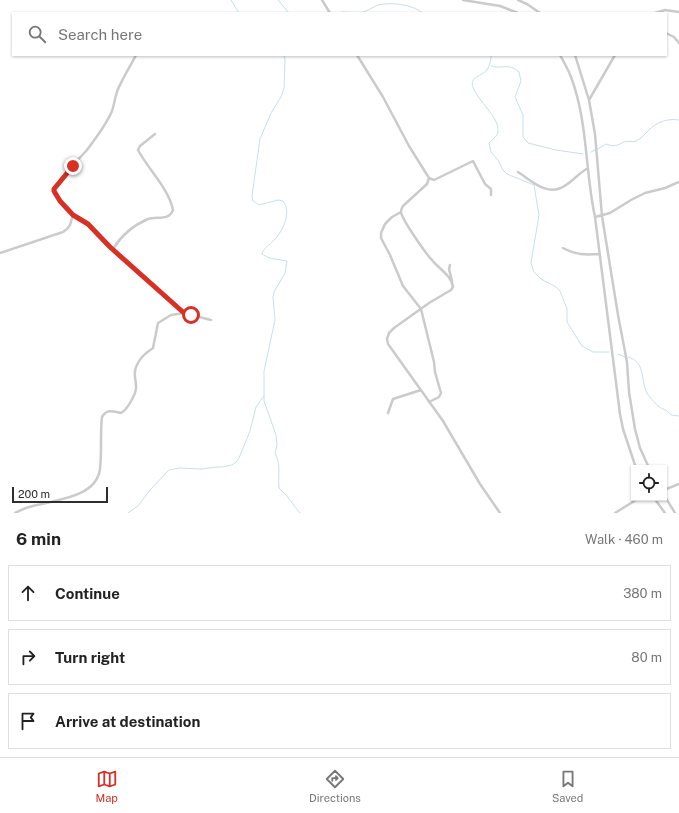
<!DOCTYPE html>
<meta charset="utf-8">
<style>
:root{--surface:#fff;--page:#f2f2f2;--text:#222;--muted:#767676;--line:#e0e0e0;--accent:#d93025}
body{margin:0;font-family:"Public Sans",sans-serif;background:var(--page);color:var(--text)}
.controls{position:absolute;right:12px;bottom:12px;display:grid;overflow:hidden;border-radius:0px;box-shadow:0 1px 3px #0004}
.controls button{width:36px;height:36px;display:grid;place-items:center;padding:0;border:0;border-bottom:1px solid var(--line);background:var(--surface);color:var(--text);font:20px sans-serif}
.scale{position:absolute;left:12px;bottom:10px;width:96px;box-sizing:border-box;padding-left:4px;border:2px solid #2e2e2e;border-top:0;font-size:11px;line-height:14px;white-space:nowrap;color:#2e2e2e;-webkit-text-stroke:3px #fff;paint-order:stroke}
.stop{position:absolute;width:12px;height:12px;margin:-9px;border:3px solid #d93025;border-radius:50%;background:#fff}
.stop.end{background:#d93025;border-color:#fff;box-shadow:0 1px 4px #0008}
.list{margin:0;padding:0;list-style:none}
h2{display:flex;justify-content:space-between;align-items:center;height:52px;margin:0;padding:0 16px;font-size:17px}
h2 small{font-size:13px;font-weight:400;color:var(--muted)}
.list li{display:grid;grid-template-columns:26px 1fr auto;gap:12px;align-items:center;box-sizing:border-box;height:56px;margin:0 8px 8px;padding:0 8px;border:1px solid var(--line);border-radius:0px}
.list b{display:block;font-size:15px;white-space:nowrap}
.list em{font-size:13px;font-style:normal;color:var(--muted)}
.icon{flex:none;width:22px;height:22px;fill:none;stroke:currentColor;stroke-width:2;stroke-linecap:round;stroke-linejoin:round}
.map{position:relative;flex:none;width:679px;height:513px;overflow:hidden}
.search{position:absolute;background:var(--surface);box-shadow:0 1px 3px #0004;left:12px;right:12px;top:12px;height:44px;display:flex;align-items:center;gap:10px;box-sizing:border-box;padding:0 14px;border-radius:0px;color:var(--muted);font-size:15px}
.sheet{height:244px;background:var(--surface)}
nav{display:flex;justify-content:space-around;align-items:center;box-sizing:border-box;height:56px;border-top:1px solid var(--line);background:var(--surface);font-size:11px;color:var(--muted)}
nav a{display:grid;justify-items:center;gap:2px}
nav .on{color:var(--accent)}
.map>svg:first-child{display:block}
</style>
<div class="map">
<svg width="679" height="513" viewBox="0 0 679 513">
<rect width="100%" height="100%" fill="#fff"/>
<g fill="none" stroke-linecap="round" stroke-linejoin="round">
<!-- stream -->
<path stroke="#c6e0ed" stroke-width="1" d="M 231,0 L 239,13
M 278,0 L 289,13
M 340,13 L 342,12 C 349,12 356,13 364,12 C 369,10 373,7 378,5 C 392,2 411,4 423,13
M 486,13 L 487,13
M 284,55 L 285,60 L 284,88 L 281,97 L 271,113 L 260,139 L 252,196 L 253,201 L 259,205 L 278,200 L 283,201 C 292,212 283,231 274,240 C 270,245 264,247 262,254 L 269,258 L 287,261 L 285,273 L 274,292 L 273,297 L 275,320 L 264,371 L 264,401 L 276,435 L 277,446 L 275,453 C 281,463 278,476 279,488 L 286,495 L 300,513
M 491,55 C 491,60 490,65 487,70 C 482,76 469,77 473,87 C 478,101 499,117 498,131 C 498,136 493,139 489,143 L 491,152 L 498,160 L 503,170 L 507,174 L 534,185 L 539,215 L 531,263 L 534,272 L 541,279 L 556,287 L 560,291 L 567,309 L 567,322 L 582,346 L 593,352 L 609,352
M 491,66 C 502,70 508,62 519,72 L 521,81 L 515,97 L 523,115 L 523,137 L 528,143 L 556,150 L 583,154
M 598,149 L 606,144 C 615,147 616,146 624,142 C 628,140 632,143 636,141 C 641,139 644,135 648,131 C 656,122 668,118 679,120
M 591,152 L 595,150
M 618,354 L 625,357
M 628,357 C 645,361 641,379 646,391 C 648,396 655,403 658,406 C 663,410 666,409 671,415 L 679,416
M 128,513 L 138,506 L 150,490 L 169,470 L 179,468 L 201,469 L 217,467 L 222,467 L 232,465 L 236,462 L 239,458 L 250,431 L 256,407 L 264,396"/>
<!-- minor -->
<path stroke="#cbcbcb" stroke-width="2.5" d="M 322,0 L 330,13
M 463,0 L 500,6 L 518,13
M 518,0 L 527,4 L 540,13
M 655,13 L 665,10 L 679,12
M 666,33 L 674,37 L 679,43
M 357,55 L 383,97 L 409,146 L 429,178 L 427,184 L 403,206 C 402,208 401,209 401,212 C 401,218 426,254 432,260 C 438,268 452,276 453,287 L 451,290 L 429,303 L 394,328 L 389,333 L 387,339 L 388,344 L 443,421 L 480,484 L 500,513
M 560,55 C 564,62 568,69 571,77 C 588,122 585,171 595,217 L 620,414 L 623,429 L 636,468
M 575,55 L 589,100 L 595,134 L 602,216 L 618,315 L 627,362 L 629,392 L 635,429 L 640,448 L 649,468
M 589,100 L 615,55
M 518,172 C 532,181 548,198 566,185 C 574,180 579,173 588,168
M 429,178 L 434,180 L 473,161 L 485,184 L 491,189 L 491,195
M 401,212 L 392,217 L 385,224 L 381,233 L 381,238 L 390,255 L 403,286 L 421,309 L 434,362 L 435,372 L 441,393 L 439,397 L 429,402
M 73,215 L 88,225 L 111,247 L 184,313 L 211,320
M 595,217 L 610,213 L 631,200 L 645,193 L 665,188 L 679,182
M 563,248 C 576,255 585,255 599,254
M 113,249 C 121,236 134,225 148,219 C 157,216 169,221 173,210 C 169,189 148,169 138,150 L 140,146 L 155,134
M 0,253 L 63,232 L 67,229 L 70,225 L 73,215 L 54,194 C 53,184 80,158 87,150 C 93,142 108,121 112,111 C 115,103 115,93 120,85 C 125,74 131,65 136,55
M 450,265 L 449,269 L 452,281
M 388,413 L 393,399 L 421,390
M 664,490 L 679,484
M 664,495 L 675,513
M 654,498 L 665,513
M 15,513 C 20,511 24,508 29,507 C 52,500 96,499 100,469 C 102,452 100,434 102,417 C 107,409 112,411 121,413 C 127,410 137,393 136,386 C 136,379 133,374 136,367 C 140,357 145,354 153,348 L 158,323 L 171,315 L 184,313
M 615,513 L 639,498"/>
</g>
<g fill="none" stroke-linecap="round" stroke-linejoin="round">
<!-- route -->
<path stroke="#d93025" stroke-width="5" d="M 73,166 L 54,189 L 54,191 L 60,201 L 73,215 L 88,224 L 110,247 L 184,313 L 191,315"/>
</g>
</svg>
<div class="controls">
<button><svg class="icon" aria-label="locate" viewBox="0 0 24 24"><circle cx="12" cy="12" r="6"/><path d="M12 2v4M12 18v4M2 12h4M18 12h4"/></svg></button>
</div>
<div class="scale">200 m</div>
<div class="stop" style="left:191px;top:315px"></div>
<div class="stop end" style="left:73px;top:166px"></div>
<div class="search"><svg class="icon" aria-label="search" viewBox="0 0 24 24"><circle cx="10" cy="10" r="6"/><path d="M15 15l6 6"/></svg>Search here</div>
</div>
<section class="sheet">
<h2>6 min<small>Walk · 460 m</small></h2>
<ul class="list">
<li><svg class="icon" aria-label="ahead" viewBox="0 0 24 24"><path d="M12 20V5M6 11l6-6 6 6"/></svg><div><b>Continue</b></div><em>380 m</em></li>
<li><svg class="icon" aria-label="right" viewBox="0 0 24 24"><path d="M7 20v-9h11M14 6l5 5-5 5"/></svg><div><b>Turn right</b></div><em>80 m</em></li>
<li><svg class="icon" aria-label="arrive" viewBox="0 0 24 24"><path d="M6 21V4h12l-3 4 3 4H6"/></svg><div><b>Arrive at destination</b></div></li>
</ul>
</section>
<nav>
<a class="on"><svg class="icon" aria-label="map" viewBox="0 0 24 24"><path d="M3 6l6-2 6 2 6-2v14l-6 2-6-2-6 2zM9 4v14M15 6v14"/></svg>Map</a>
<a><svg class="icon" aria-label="directions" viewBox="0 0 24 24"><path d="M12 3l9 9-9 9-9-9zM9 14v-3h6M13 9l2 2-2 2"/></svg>Directions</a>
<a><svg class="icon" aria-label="saved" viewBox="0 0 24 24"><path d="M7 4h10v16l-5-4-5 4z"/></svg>Saved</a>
</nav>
